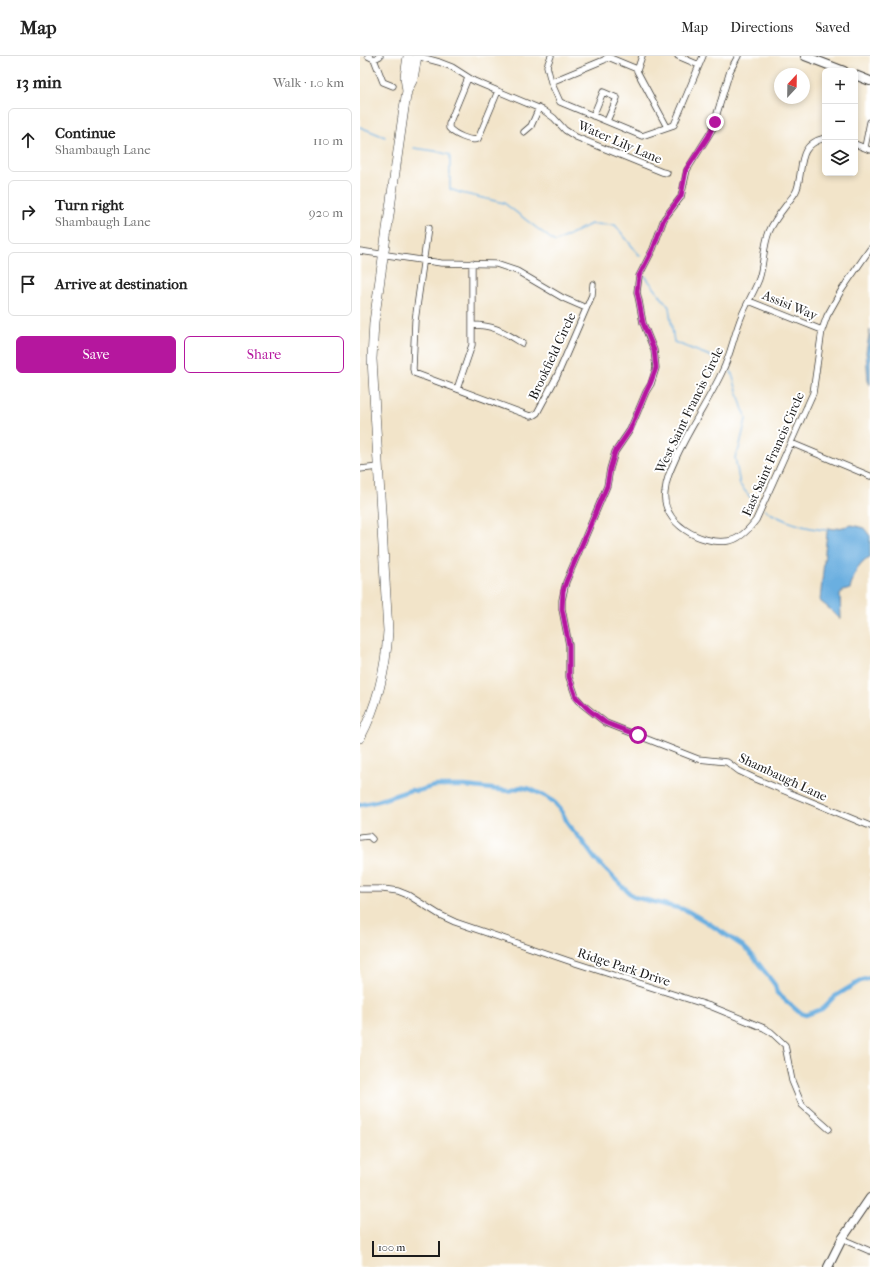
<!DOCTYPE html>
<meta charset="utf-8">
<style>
:root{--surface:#fff;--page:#f2f2f2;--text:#222;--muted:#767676;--line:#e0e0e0;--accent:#b5179e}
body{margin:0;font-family:"IM FELL French Canon",serif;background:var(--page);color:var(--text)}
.controls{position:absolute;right:12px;top:12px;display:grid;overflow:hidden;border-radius:6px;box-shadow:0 2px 6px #0003}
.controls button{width:36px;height:36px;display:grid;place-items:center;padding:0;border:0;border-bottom:1px solid var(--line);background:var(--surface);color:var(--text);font:20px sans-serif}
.compass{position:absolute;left:414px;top:12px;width:36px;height:36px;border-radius:50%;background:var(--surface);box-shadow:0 2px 6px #0003;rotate:22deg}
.scale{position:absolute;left:12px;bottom:10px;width:68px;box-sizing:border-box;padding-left:4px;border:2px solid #1c1c1c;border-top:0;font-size:11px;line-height:14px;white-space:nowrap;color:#1c1c1c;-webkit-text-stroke:3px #fff;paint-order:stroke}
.stop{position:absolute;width:12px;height:12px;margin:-9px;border:3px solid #b5179e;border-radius:50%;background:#fff}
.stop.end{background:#b5179e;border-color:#fff;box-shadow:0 1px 4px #0008}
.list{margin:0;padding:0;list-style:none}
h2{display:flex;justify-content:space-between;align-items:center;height:52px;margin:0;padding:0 16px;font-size:17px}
h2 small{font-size:13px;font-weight:400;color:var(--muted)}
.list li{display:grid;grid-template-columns:26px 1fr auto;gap:12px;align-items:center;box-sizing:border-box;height:64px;margin:0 8px 8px;padding:0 8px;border:1px solid var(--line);border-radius:6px}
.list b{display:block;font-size:15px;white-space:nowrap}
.list p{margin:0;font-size:13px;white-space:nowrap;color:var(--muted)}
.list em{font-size:13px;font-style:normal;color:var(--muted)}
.actions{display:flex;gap:8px;padding:12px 16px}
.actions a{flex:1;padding:9px 0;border:1px solid var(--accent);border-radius:6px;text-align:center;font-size:14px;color:var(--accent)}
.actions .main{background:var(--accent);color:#fff}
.icon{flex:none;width:22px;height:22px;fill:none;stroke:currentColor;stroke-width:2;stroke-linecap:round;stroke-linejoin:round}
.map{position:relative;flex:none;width:510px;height:1211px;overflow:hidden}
header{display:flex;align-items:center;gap:24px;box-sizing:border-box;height:56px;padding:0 20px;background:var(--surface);border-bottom:1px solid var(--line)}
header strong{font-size:19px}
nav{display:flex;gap:22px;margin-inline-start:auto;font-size:14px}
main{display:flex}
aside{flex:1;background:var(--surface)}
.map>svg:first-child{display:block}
</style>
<header>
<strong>Map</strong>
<nav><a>Map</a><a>Directions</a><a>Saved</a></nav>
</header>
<main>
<aside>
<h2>13 min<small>Walk · 1.0 km</small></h2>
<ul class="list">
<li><svg class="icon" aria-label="ahead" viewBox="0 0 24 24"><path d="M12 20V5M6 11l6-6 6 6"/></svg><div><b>Continue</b><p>Shambaugh Lane</p></div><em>110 m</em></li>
<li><svg class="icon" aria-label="right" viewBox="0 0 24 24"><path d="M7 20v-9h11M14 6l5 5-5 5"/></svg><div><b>Turn right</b><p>Shambaugh Lane</p></div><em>920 m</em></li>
<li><svg class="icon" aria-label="arrive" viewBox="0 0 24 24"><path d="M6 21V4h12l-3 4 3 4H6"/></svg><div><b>Arrive at destination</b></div></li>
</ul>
<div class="actions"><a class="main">Save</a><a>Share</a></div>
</aside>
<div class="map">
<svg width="510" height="1211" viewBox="0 0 510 1211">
<rect width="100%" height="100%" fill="#fff"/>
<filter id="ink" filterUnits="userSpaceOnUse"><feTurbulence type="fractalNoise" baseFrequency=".025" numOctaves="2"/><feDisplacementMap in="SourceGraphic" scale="8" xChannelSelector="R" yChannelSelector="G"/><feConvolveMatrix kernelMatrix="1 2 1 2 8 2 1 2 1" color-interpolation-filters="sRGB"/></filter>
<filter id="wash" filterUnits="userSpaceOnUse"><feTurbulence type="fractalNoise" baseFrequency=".012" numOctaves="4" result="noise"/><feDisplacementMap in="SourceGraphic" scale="16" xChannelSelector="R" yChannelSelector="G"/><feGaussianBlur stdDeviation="0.9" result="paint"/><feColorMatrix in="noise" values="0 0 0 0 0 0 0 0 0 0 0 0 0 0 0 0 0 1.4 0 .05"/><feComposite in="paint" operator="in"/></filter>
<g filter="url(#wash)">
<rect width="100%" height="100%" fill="#f2e4c9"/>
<!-- water -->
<path fill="#6aafe0" stroke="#43667e" d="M 510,274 L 510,329 L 508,325 L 506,296 Z
M 492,469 L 504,472 L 510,480 L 510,501 C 497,506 494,521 490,533 L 483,535 L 480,539 L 481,561 L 480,563 L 471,554 L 460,545 L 467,476 L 469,472 L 474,473 Z"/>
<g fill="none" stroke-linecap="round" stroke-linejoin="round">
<!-- stream -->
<path stroke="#6aafe0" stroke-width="1.5" d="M 0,71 L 25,81
M 54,92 L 75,95 L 90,99 L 90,133 L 101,137 L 144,147 L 195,186 L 231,168 L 255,169 L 280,200
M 285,220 L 309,251 L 314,286 L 350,300 L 360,307
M 371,315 L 383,354 L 385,357 L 386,363 L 379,393 L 375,401 L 380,429 L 396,448
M 405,454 C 425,466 445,473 468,474"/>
<!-- canal -->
<path stroke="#6aafe0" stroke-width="4.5" d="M 0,749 L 18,745 L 51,734 L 57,735 L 75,730 L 105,730 L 149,735 L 161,731 L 170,733 L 187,741 L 195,747 L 201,754 L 209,770 L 222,785 L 235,803 L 267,835 L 274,841 L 326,854 L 348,867 L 383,890 L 392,899 L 415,929 L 417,937 L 440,957 L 446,959 L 462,953 L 474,941 L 500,925 L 510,922"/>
</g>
</g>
<g filter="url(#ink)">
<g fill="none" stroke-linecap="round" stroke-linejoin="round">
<defs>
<path id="street" d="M 8,0 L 14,3 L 20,0
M 57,0 L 79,6 L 92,11 L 114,25 L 183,54 L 194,62 L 205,74 L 216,81 L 302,116 L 307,117
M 191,0 L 187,10 L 191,26 L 200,46 L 282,80 L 314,69 L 343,0
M 282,0 L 277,15 L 307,71
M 318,0 L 339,9
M 378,0 L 370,15 L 352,74 L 327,114 L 321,141 L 304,163 L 293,193 L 279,220 L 277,236 L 279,245 L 283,267 L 294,294 L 296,312 L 291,328 L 286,336 L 270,374 L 255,396 L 250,413 L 247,430 L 206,526 L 202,544 L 202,553 L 209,589 L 209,621 L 216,641 L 222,648 L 246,667 L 338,703 L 367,706 L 379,715 L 396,723 L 510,770
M 248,1 L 277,13
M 14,3 L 23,26 L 33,30
M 108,22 L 89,68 L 89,72 C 94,78 110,86 118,83 L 138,35
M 191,26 L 244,4 L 249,0
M 233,60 L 243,36 L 257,42 L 247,65
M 164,76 L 171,70 L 179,52
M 465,82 C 436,89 444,112 437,133 C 435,139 430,143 427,148 C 420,157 413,166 409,176 C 403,191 404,208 399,223 C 394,236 387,247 382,259 C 374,278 371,298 362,316 C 348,346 328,374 315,404 C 310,415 306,424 305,436 C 301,467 341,489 368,485 C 379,484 390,472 396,464 L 453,337 L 462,274 L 467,260 L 481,235 L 510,193
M 495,88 L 510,94
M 505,91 L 510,66
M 68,172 L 55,265 L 53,313 L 54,317 L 170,360 L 174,359 L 177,357 L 197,320 L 232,239 L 233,228
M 0,195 L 81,207 L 136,208 L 157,215 L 203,242 L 226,252
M 389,245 L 462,274
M 112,269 C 134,269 144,276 162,287
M 97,333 L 112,289 L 112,207
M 431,387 L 510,420
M 0,413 L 19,411
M 0,781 L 9,780 L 12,783
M 0,833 L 23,833 L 38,835 L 48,839 L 80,859 L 95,866 L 209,905 L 350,950 L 404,972 L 411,976 L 425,989 L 432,1025 L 442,1049 L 469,1073
M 482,1183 L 510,1195"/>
<path id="secondary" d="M 445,0 L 484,15
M 495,19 L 510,25
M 468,1211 L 482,1183 L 510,1142"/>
<path id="primary" d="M 47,35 L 45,21 L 48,0
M 0,682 C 18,648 26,613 28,575 L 14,338 L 12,303 L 14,266 L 44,52 L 47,35 L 53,23 L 57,0"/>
</defs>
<!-- street casing -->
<use href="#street" stroke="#3c3a36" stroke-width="7"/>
<!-- secondary casing -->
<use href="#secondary" stroke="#3c3a36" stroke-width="10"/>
<!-- primary casing -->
<use href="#primary" stroke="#3c3a36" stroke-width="10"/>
<!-- street -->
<use href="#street" stroke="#fff" stroke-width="5.5"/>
<!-- secondary -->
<use href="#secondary" stroke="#fff" stroke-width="8"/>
<!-- primary -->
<use href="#primary" stroke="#fff" stroke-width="9"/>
</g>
</g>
<g fill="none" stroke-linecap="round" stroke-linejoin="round" filter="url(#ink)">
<!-- route -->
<path stroke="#b5179e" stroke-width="5" d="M 278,679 L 246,667 L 229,654 L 216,641 L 209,621 L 209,589 L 202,553 L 203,535 L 206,526 L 247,430 L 250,413 L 255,396 L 270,374 L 286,336 L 290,328 L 296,312 L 294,294 L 283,267 L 279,245 L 277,236 L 279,220 L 293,193 L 304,163 L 321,140 L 326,114 L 348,81 L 355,66"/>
</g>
<g text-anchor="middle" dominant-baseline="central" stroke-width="4" stroke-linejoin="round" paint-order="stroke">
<!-- street labels -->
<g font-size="13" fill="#1c1c1c" stroke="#fff">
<text transform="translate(260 86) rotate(23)">Water Lily Lane</text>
<text transform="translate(430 249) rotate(22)">Assisi Way</text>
<text transform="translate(192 300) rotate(-65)">Brookfield Circle</text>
<text transform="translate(329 354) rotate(-64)">West Saint Francis Circle</text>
<text transform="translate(413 398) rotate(-66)">East Saint Francis Circle</text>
<text transform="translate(423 721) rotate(25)">Shambaugh Lane</text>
<text transform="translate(264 911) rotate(18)">Ridge Park Drive</text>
</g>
</g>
</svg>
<div class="controls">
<button>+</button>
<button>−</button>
<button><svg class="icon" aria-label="layers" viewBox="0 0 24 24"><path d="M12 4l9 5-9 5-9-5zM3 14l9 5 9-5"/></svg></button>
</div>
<svg class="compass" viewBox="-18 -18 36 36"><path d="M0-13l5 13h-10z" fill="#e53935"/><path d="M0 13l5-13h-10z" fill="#767676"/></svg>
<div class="scale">100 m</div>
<div class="stop" style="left:278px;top:679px"></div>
<div class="stop end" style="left:355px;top:66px"></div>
</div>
</main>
